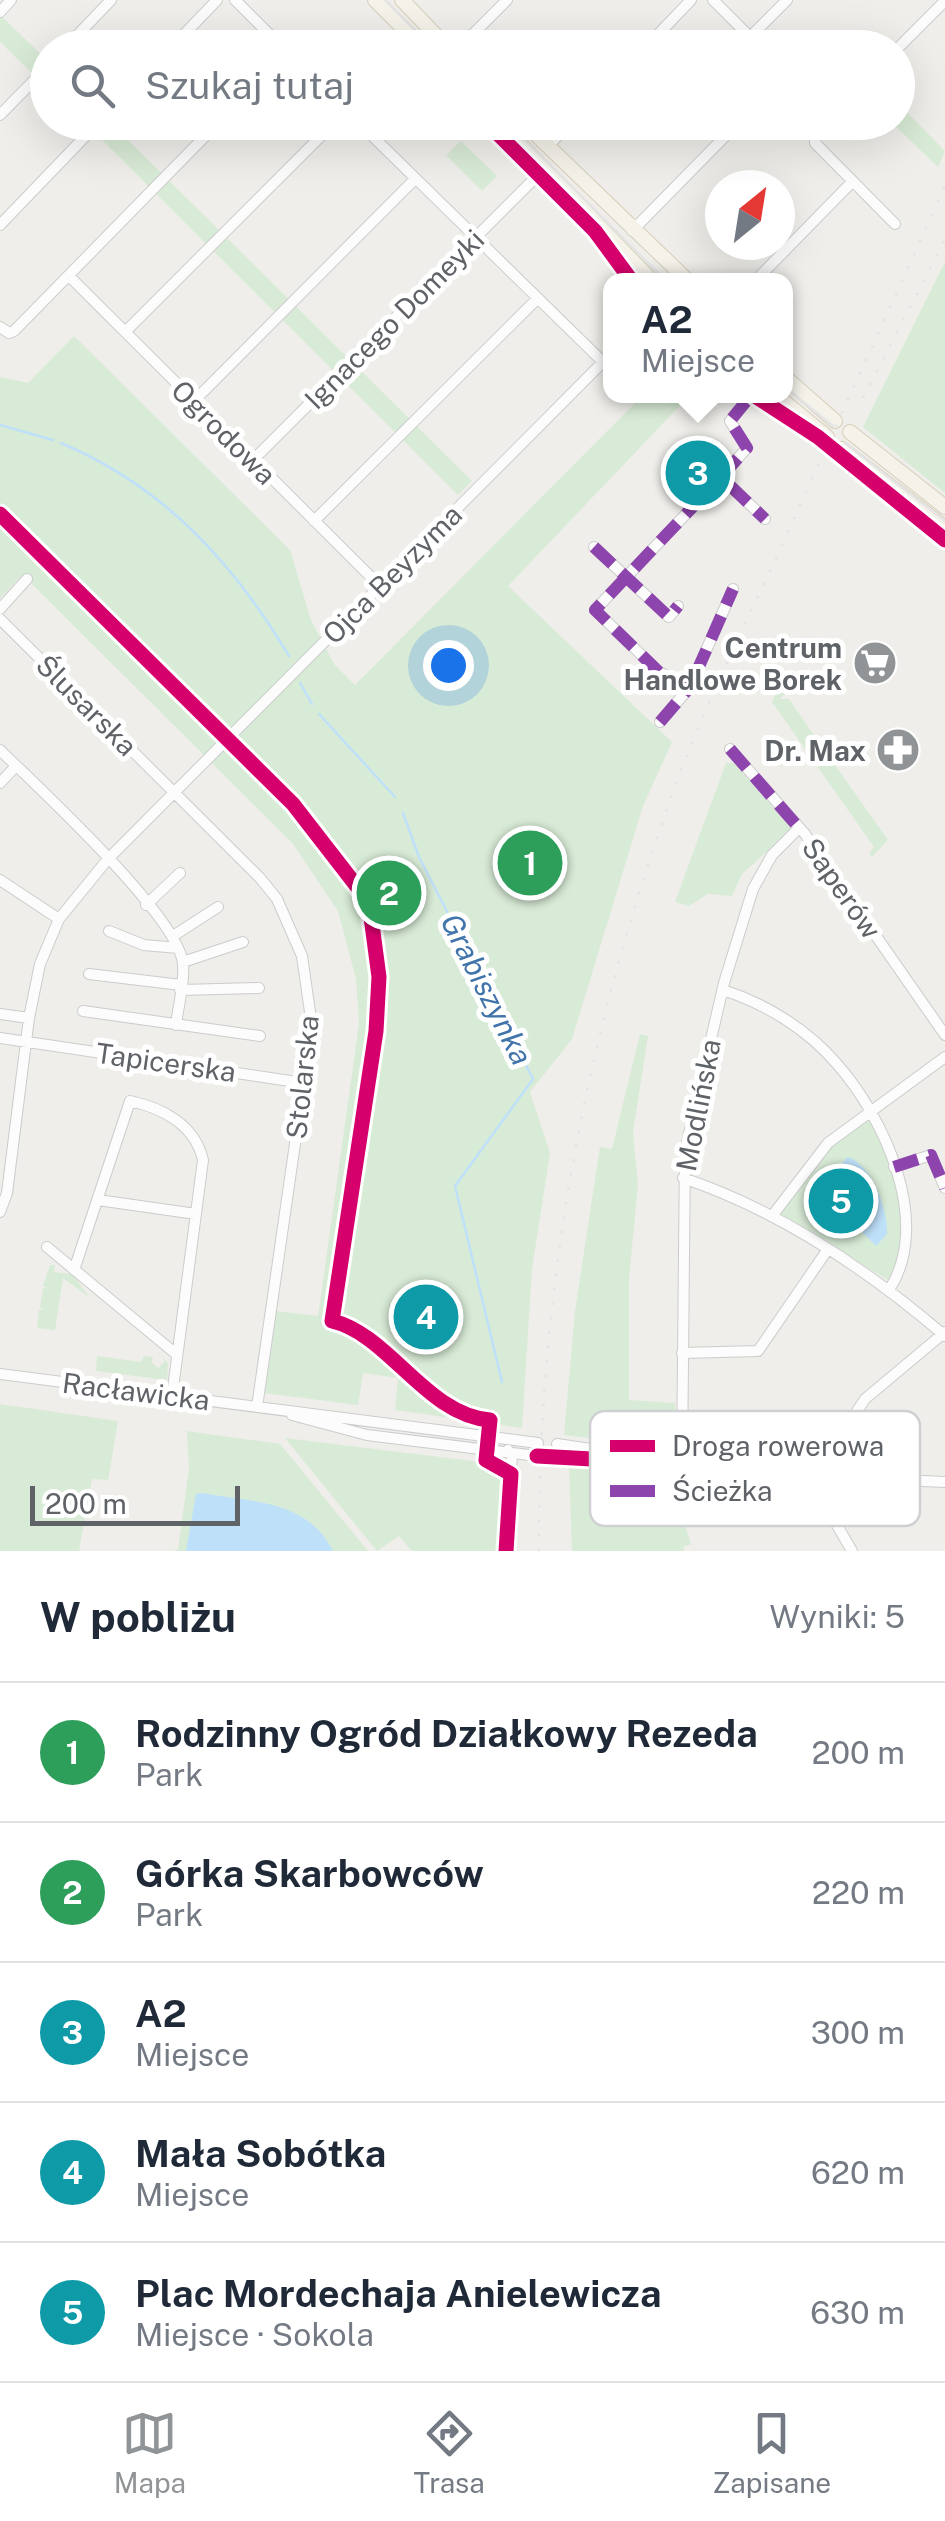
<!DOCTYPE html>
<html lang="pl">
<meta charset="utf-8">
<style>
:root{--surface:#fff;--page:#f6f6f7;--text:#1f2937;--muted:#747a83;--line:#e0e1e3;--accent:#919496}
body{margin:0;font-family:"Public Sans",sans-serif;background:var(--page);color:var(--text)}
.compass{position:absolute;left:705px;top:170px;width:90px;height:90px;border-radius:50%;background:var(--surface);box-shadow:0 10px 40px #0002;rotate:30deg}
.scale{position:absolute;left:30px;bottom:25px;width:210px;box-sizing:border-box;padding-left:10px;border:5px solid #5f6368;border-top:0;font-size:28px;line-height:35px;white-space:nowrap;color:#5f6368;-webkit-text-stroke:8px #fff;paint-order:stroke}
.you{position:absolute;left:448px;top:665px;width:35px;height:35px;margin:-25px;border:8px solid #fff;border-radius:50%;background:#1a73e8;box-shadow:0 0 0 15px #1a73e833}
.badge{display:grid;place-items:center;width:65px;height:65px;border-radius:50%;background:var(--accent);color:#fff;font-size:32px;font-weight:700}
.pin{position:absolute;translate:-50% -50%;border:5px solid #fff;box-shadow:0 2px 10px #0006}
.popup{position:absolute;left:603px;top:273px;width:190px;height:130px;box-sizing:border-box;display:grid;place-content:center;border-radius:20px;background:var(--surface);filter:drop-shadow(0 2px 8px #0005);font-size:32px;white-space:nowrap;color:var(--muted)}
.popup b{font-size:38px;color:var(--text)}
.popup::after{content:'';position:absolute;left:50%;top:100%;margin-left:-20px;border:20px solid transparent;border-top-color:var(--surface)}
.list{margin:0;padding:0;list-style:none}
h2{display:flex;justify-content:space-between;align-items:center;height:130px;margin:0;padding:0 40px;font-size:42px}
h2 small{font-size:32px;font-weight:400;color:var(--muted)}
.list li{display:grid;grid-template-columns:65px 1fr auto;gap:30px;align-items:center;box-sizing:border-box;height:140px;padding:0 40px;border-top:2px solid var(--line)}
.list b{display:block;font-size:38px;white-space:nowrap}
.list p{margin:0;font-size:32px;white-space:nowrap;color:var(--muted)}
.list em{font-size:32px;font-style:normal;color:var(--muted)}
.icon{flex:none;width:55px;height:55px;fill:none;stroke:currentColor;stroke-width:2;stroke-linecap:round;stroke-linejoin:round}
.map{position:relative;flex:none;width:945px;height:1551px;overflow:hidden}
.search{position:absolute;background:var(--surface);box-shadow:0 10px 40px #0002;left:30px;right:30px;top:30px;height:110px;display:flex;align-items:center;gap:25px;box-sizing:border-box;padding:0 35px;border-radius:55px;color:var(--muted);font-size:38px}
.sheet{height:830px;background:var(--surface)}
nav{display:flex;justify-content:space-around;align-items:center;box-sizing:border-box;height:140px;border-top:2px solid var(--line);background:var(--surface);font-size:28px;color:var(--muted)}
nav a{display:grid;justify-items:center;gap:5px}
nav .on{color:var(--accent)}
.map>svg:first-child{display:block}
</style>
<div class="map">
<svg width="945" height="1551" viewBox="0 0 945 1551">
<rect width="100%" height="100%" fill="#efeeea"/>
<!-- green -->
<path fill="#d8ebd6" d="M 0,15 L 47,60 L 47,88 L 0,42 Z
M 898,103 L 945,151 L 938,167 L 892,123 L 898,122 Z
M 111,123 L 472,481 L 458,495 L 99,137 Z
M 461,141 L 497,176 L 482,191 L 446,155 Z
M 945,262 L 945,493 L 863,427 Z
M 74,336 L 290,550 L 311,620 L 334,664 L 355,685 L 638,400 L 634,396 L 689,396 L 508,586 L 672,742 L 643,806 L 572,1039 L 530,1092 L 550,1153 L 532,1269 L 522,1428 L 395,1410 L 398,1378 L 363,1373 L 358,1405 L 264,1393 L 276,1311 L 318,1316 L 359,1024 L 356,979 L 338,911 L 293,844 L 30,582 L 22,575 L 0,598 L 0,377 L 28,383 Z
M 782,679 L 785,694 L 779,699 L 789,699 L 815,737 L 810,741 L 822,758 L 828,755 L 888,840 L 872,857 L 869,853 L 874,847 L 772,702 Z
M 726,763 L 734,763 L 792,829 L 742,874 L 732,896 L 708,894 L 689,906 L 675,902 Z
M 640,1034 L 648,1036 L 633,1132 L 638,1185 L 629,1278 L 629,1400 L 675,1403 L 676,1449 L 564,1435 L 575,1311 L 600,1147 L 612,1149 Z
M 864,1119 C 876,1123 879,1138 884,1150 C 901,1191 910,1240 888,1280 L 779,1213 L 828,1148 Z
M 50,1265 L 55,1265 L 54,1272 L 72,1274 L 90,1298 L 63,1278 L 55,1330 L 37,1328 L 39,1310 L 45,1309 L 40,1308 L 43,1288 L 48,1288 L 43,1286 Z
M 158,1352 L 168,1363 L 167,1380 L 96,1371 L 97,1356 L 141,1362 L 144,1356 L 153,1357 L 151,1362 L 158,1368 L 165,1361 Z
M 0,1404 L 118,1421 L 108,1480 L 92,1479 L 79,1551 L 0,1551 Z
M 187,1431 L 280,1444 L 368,1551 L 171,1551 L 178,1550 L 189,1468 Z
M 285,1438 L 481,1462 L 505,1477 L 500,1551 L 412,1551 L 399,1536 L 377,1551 Z
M 569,1466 L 683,1478 L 676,1492 L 683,1496 L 683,1519 L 691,1544 L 683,1547 L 684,1551 L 572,1551 Z"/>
<!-- water -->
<path fill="#bfe0f9" d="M 848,1157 C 873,1166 888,1210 887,1234 L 876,1246 L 835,1205 L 837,1169 Z
M 202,1493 C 251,1502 308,1500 333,1551 L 186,1551 L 196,1494 Z"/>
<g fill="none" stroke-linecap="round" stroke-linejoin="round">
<!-- stream -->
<path stroke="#bfe0f9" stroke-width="2.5" d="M 0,425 L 53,440
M 61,443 C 163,486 233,562 289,656
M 300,683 L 312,704
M 319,714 L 395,797
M 403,813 L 419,857 L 533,1079 L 455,1186 L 502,1382"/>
<defs>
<path id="minor" d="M 235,0 L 283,48
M 713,0 L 761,48
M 0,12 L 11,0
M 750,37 L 787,0
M 65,48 L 111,0
M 171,48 L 217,0
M 459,48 L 507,0
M 645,48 L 691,0
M 898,48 L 945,1
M 0,115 L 48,66
M 358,122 L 603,362
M 823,122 L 814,133 L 815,143 L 895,224
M 547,147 L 571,122
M 0,225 L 99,122
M 632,231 L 739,122
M 69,276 L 380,586
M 756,280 L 851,183
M 0,327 L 9,333 L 14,331 L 219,122
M 125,332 L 335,122
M 748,399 L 730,421 L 747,448 L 721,477 L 765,519
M 193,402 L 415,179
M 252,461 L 535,178
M 714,469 L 721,477 L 595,610 L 659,672 L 690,687 L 733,589
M 314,521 L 536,300
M 594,547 L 669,617 L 678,606
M 0,609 L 27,579
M 0,619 L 260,878 L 277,899 L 302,956 L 312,1026 L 257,1407
M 660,722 L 690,687
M 730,749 L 805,834 L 945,1035
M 0,750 C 38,787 179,917 183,964 C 185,983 178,1006 176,1025
M 0,783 L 16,766
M 0,880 L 59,919
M 146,905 L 180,873
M 109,931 L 144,945 L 178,948
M 173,936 L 218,907
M 183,962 L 243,942
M 89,974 L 181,985
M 180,990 L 259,988
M 723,990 C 766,1004 807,1029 837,1064 C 884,1117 933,1223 889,1290
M 83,1011 L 260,1036
M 0,1014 L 29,1018
M 0,1038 L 304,1083
M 894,1167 L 931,1155 L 945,1188
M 683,1178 C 781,1211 868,1270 945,1336
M 98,1200 L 196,1214
M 0,1212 L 7,1193 L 29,1018 L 40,964 L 59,919 L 108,859 L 610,355
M 772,1216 L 828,1143 L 945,1057
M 47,1247 L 176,1354
M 74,1270 L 130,1101 C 163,1108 195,1125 203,1160 L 172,1396
M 682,1353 L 758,1351 L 828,1249
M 0,1374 L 538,1443
M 292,1415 L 367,1435 L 537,1456
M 557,1444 L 611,1452 L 620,1458
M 556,1457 L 818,1474
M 682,1463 L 685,1151 L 724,983 L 753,889 L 772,855 L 799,828
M 839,1477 L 945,1482
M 837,1519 L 833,1494 L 845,1438
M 506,1551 L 512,1455 L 508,1450
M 852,1551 L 816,1489 L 821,1466 L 865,1399 L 945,1332"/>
<path id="major" d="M 375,0 L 423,48
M 402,0 L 448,48
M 499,122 L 651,280
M 523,122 L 687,280
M 786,378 L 835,421
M 777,396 L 827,437
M 850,432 L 945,507
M 842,449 L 945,528"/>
</defs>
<!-- minor casing -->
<use href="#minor" stroke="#cbcccc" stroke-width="12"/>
<!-- major casing -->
<use href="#major" stroke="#d7ceb8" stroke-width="16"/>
<!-- minor -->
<use href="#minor" stroke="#fdfcfc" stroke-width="10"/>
<!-- major -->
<use href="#major" stroke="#f4f2e9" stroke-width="14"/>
<!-- tram -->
<path stroke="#e4e4e4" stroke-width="2.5" d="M 385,0 L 432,48
M 507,122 L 665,280
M 786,388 L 833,426
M 845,443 L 945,521"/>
<!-- rail -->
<path stroke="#e4e4e4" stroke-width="2.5" stroke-dasharray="2.5 12" stroke-linecap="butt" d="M 863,398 L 945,240
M 539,1551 C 538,1290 585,1032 675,787 C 705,704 745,625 782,545 C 836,425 891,306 945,186"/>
<!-- quiet -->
<path stroke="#8e44ad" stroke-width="12" stroke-dasharray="25 12" stroke-linecap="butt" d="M 748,399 L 730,421 L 747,448 L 721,477 L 765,519
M 714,469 L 721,477 L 595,610 L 659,672 L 690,687 L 733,589
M 594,547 L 669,617 L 678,606
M 660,722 L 690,687
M 730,749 L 799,828
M 894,1167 L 931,1155 L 945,1188"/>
<defs>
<path id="cycleway" d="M 486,122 L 595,231 L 631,280
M 755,396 L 818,437 L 945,540
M 0,514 L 293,804 L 369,902 L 379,977 L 376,1031 L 332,1321 C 389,1334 426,1415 490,1420 L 486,1460 L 511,1474 L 506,1551
M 537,1456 L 665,1463"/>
</defs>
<!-- cycleway casing -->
<use href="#cycleway" stroke="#fff" stroke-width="21"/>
<!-- cycleway -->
<use href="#cycleway" stroke="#d6006c" stroke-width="15"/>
</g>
<!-- icons -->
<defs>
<symbol id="supermarket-disc" viewBox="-11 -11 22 22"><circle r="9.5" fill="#919496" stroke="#fff"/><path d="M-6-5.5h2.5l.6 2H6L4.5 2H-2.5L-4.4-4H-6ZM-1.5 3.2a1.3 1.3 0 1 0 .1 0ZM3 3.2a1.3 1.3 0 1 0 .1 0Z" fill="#fff"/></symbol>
<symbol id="pharmacy-disc" viewBox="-11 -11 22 22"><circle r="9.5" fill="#919496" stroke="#fff"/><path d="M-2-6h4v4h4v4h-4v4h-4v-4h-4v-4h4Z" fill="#fff"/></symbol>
</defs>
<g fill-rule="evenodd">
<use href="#supermarket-disc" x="850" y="638" width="50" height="50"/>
<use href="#pharmacy-disc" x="873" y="725" width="50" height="50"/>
</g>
<g text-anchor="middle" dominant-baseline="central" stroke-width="10" stroke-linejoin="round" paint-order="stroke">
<!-- street labels -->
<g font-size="28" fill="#5f6368" stroke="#fff">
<text transform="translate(394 319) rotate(-45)">Ignacego Domeyki</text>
<text transform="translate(224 432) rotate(45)">Ogrodowa</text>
<text transform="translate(392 574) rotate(-45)">Ojca Beyzyma</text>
<text transform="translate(87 705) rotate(45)">Ślusarska</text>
<text transform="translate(842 888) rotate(55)">Saperów</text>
<text transform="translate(166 1062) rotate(8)">Tapicerska</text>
<text transform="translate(302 1077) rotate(-84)">Stolarska</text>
<text transform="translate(698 1105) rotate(-79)">Modlińska</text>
<text transform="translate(136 1391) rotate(7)">Racławicka</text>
</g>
<!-- poi labels -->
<g font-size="28" font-weight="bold" fill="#5f6368" stroke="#fff" text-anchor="end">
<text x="842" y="647">Centrum<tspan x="842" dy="32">Handlowe Borek</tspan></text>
<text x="866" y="750">Dr. Max</text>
</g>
<!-- water labels -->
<g font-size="30" font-style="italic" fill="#4174aa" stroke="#fff">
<text transform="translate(487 989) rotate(63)">Grabiszynka</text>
</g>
</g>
<!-- legend -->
<rect x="590" y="1411" width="330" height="115" rx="15" fill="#fff" stroke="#cfd0d2" stroke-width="2.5"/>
<rect x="610" y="1440" width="45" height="12" fill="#d6006c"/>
<rect x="610" y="1485" width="45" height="12" fill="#8e44ad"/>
<g font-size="28" fill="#5f6368">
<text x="672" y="1456">Droga rowerowa</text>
<text x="672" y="1501">Ścieżka</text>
</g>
</svg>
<svg class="compass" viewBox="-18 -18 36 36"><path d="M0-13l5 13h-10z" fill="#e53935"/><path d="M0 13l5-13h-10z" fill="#747a83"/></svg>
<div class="scale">200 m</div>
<div class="you"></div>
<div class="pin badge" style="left:530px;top:863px;background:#2e9e5b">1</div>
<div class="pin badge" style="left:389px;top:893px;background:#2e9e5b">2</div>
<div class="pin badge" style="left:698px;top:473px;background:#0f9aa8">3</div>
<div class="popup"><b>A2</b>Miejsce</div>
<div class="pin badge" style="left:426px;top:1317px;background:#0f9aa8">4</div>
<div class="pin badge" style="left:841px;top:1201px;background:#0f9aa8">5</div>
<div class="search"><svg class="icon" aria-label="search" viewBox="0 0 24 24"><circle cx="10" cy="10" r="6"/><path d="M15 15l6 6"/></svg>Szukaj tutaj</div>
</div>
<section class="sheet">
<h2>W pobliżu<small>Wyniki: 5</small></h2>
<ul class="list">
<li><span class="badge" style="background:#2e9e5b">1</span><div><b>Rodzinny Ogród Działkowy Rezeda</b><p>Park</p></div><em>200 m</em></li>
<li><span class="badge" style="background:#2e9e5b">2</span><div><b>Górka Skarbowców</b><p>Park</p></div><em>220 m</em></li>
<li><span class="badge" style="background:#0f9aa8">3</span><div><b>A2</b><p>Miejsce</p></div><em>300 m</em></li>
<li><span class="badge" style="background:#0f9aa8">4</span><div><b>Mała Sobótka</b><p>Miejsce</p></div><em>620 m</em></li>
<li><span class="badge" style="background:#0f9aa8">5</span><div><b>Plac Mordechaja Anielewicza</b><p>Miejsce · Sokola</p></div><em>630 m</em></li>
</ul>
</section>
<nav>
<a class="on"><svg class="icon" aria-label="map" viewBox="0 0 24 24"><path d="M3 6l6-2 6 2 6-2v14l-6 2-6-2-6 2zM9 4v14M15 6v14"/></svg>Mapa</a>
<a><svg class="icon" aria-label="directions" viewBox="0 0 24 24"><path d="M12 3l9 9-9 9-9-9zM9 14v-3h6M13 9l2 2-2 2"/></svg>Trasa</a>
<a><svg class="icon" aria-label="saved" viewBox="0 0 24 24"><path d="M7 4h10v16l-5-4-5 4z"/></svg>Zapisane</a>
</nav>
